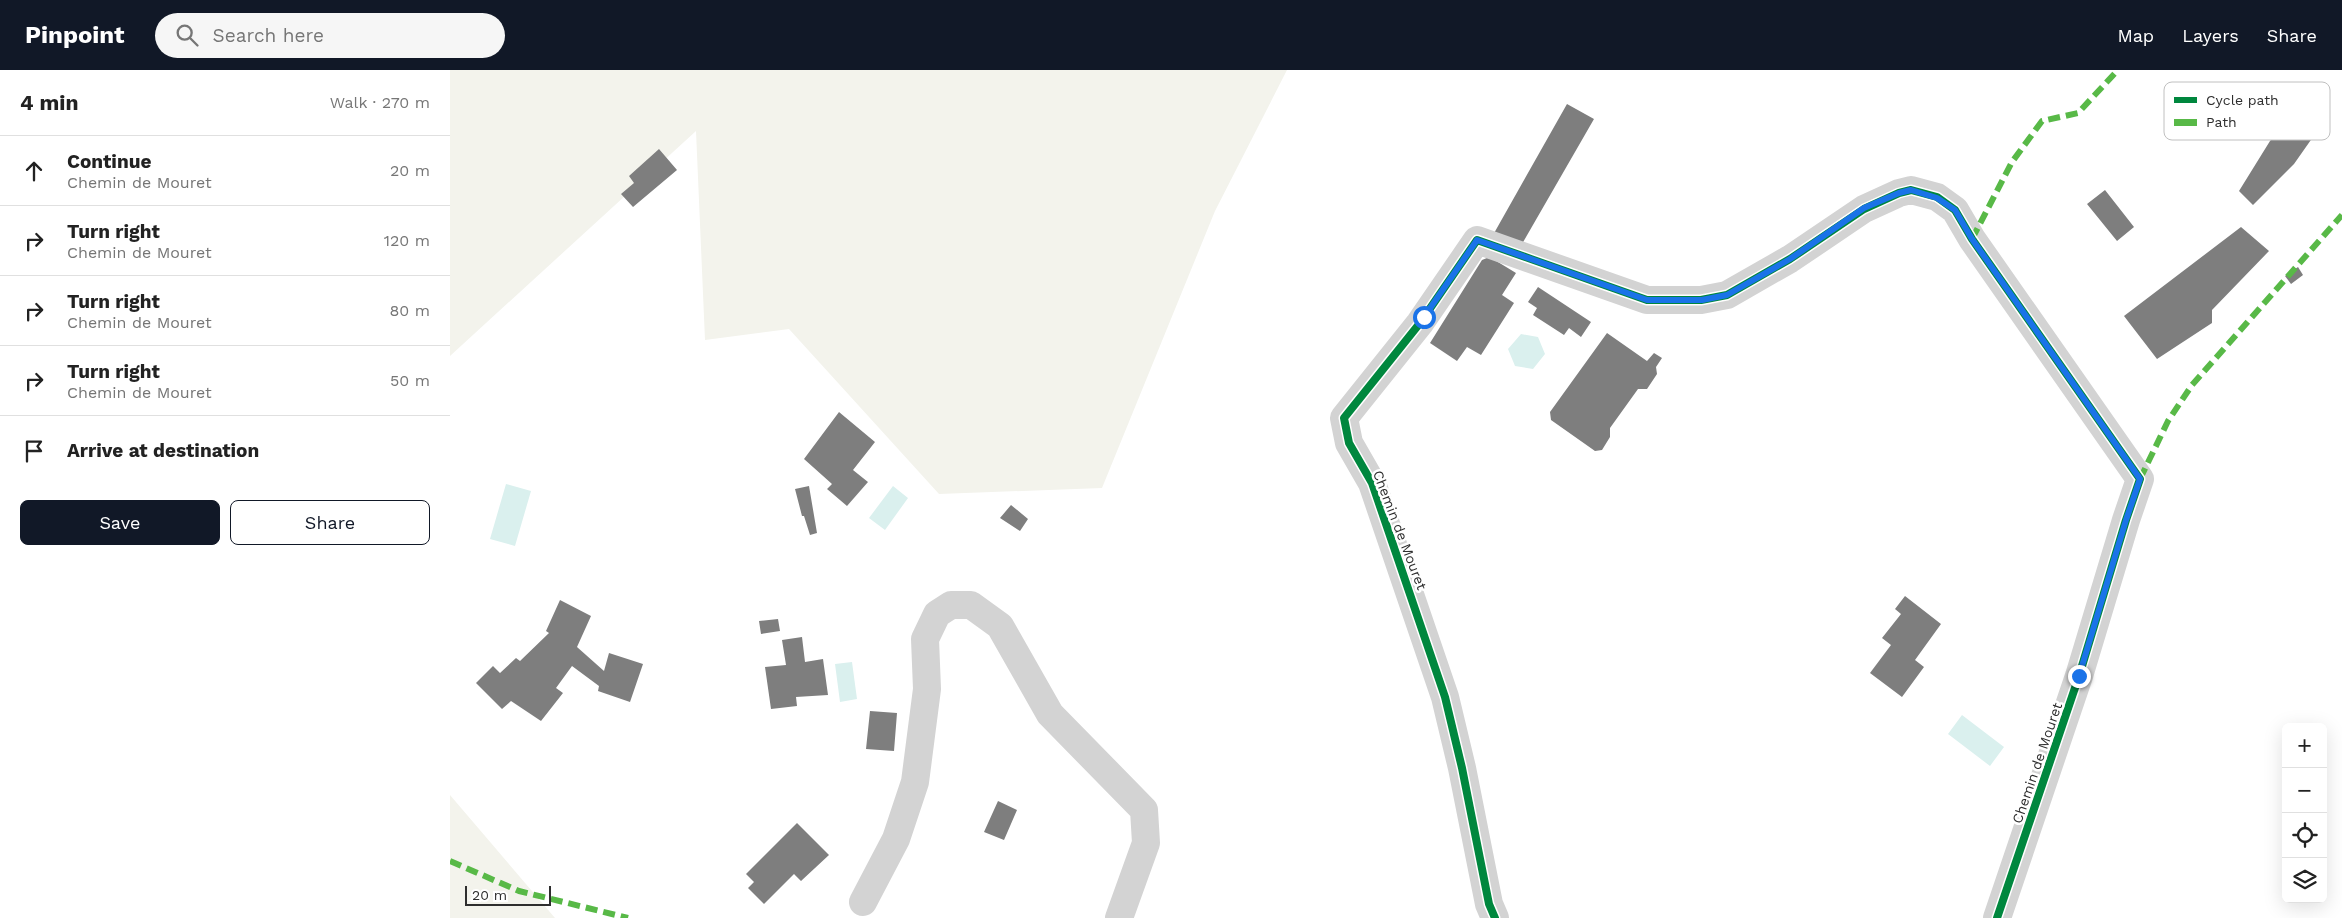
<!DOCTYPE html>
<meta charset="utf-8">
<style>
:root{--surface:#fff;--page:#f6f6f6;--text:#222;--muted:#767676;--line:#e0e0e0;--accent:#111827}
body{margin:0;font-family:"Work Sans",sans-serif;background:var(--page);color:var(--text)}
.controls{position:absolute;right:15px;bottom:15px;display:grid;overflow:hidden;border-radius:8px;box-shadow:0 5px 20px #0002}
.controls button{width:45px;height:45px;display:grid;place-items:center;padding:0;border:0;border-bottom:1px solid var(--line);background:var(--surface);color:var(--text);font:25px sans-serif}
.scale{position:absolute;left:15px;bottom:12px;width:86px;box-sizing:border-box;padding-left:5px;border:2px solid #2e2e2e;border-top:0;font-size:14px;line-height:18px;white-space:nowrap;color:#2e2e2e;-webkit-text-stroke:4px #fff;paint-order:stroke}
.stop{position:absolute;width:15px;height:15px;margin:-11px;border:4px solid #1a73e8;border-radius:50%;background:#fff}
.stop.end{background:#1a73e8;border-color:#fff;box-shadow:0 1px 5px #0008}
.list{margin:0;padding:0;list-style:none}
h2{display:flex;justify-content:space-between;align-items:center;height:65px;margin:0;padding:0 20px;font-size:21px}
h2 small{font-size:16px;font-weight:400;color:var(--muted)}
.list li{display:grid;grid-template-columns:32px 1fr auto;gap:15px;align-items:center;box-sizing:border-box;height:70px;padding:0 20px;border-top:1px solid var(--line)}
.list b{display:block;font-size:19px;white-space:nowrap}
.list p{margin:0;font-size:16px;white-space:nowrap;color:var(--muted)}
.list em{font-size:16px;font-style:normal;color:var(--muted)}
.actions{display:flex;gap:10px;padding:15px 20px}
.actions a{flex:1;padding:11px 0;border:1px solid var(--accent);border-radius:8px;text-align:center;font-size:18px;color:var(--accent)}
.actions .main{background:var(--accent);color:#fff}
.icon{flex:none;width:28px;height:28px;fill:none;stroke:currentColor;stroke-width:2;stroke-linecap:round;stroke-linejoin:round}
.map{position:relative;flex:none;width:1892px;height:848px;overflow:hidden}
header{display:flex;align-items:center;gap:30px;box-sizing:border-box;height:70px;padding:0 25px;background:var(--accent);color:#fff}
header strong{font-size:24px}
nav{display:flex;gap:28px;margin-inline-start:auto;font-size:18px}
.search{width:350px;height:45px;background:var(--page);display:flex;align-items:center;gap:12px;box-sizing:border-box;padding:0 18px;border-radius:28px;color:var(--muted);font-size:19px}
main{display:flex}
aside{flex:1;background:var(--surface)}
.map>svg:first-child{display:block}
</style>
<header>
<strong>Pinpoint</strong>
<div class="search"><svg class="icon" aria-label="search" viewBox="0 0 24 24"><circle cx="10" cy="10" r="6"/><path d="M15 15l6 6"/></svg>Search here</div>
<nav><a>Map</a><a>Layers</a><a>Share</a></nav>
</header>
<main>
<aside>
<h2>4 min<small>Walk · 270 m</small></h2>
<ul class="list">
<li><svg class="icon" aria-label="ahead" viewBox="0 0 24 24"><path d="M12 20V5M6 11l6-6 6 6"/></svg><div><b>Continue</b><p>Chemin de Mouret</p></div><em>20 m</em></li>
<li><svg class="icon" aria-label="right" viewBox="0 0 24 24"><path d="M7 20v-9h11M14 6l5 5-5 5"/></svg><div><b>Turn right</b><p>Chemin de Mouret</p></div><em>120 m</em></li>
<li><svg class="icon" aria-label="right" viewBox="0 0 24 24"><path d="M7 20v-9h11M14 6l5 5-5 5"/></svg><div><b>Turn right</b><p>Chemin de Mouret</p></div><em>80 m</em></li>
<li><svg class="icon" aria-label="right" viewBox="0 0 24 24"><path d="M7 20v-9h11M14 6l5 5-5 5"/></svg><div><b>Turn right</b><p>Chemin de Mouret</p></div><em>50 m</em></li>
<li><svg class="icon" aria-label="arrive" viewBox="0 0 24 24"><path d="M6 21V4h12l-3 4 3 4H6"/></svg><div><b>Arrive at destination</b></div></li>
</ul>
<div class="actions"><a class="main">Save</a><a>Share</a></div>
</aside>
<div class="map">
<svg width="1892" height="848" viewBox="0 0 1892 848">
<rect width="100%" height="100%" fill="#fff"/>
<!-- green -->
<path fill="#f3f3ec" d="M 0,0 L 837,0 L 765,141 L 652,418 L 489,424 L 339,259 L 255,270 L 246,61 L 0,286 Z
M 0,725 L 105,848 L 0,848 Z"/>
<!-- water -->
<path fill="#daf0ee" d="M 1071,264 L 1088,267 L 1095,284 L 1083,299 L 1065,296 L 1058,279 Z
M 56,414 L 81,421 L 65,476 L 40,469 Z
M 443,416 L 458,428 L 435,460 L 419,448 Z
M 402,592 L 407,629 L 390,632 L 385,594 Z
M 1512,645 L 1554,677 L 1540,696 L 1498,664 Z"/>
<!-- building -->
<path fill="#7e7e7e" d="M 1117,34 L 1144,49 L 1068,181 L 1043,165 Z
M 1850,38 L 1870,57 L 1844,94 L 1803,135 L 1789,121 L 1820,71 Z
M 209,79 L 227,100 L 183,137 L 171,124 L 184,113 L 179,106 Z
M 1655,120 L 1684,157 L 1667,171 L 1637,134 Z
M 1791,157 L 1819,181 L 1762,240 L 1762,253 L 1707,289 L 1674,246 Z
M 1037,188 L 1043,189 L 1066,203 L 1052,225 L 1064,233 L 1031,285 L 1017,277 L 1007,291 L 980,273 L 1032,190 Z
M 1848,197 L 1853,205 L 1841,214 L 1835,206 Z
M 1088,217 L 1141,252 L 1131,267 L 1119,258 L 1114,265 L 1083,245 L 1087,238 L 1078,232 Z
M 1157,263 L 1197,291 L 1204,283 L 1212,288 L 1206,297 L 1207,304 L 1197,319 L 1188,319 L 1160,358 L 1160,367 L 1152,380 L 1145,381 L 1101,350 L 1100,342 Z
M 389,342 L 425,372 L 403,400 L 418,412 L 397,436 L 377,419 L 382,414 L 354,389 Z
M 359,416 L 367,463 L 360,465 L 354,446 L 352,446 L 345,419 Z
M 561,435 L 578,449 L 570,461 L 550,448 Z
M 1455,526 L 1491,554 L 1465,590 L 1474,597 L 1452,627 L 1420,603 L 1441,575 L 1432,568 L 1451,544 L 1445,539 Z
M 110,530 L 141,546 L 127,577 L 154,601 L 159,583 L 193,594 L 180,632 L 148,621 L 149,616 L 122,596 L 106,618 L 113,623 L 91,651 L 61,631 L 52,639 L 26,613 L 43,596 L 50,603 L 66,588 L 70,591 L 99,563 L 96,561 Z
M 328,549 L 330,561 L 311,564 L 309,551 Z
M 352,567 L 355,592 L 373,589 L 378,625 L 346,627 L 347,636 L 321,639 L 315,597 L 336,595 L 332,570 Z
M 420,641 L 447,643 L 444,681 L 416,679 Z
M 548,731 L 567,740 L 554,770 L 534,762 Z
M 347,753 L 379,785 L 351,811 L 344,804 L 314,834 L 298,818 L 304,812 L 296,804 Z"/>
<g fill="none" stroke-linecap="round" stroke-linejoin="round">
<!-- minor -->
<path stroke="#d3d3d3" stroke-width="28" d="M 413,832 L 446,769 L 465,712 L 477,619 L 475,569 L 487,544 L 501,535 L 521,535 L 550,556 L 600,644 L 694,740 L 696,773 L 669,848
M 1045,848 L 1039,834 L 1012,698 L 995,627 L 922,413 L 899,373 L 894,348 L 970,253 L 1027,170 L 1197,230 L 1251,230 L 1277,225 L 1340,189 L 1414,139 L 1449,123 L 1461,120 L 1487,127 L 1505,140 L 1522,169 L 1690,409 L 1676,450 L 1629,606 L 1547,848"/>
<!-- quiet -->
<path stroke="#58b947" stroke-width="6" stroke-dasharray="12 6" stroke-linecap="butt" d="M 1522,169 L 1562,92 L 1592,51 L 1628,43 L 1668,0
M 1690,409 L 1718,351 L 1742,315 L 1892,145
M 0,791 L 69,821 L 178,848"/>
<defs>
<path id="cycleway" d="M 1045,848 L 1039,834 L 1012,698 L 995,627 L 922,413 L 899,373 L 894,348 L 970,253 L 1027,170 L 1197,230 L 1251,230 L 1277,225 L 1340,189 L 1414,139 L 1449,123 L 1461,120 L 1487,127 L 1505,140 L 1522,169 L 1690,409 L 1676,450 L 1629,606 L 1547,848"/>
</defs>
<!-- cycleway casing -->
<use href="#cycleway" stroke="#fff" stroke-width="11"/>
<!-- cycleway -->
<use href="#cycleway" stroke="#00873e" stroke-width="8"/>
</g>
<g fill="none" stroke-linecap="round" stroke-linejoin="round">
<!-- route -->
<path stroke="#1a73e8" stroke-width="6" d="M 974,247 L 1027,170 L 1197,230 L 1252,230 L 1277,225 L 1340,189 L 1414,138 L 1449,123 L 1461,120 L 1487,128 L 1505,140 L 1522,169 L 1690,409 L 1676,450 L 1629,606"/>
</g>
<g text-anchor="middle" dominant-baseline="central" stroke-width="5" stroke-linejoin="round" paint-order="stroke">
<!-- street labels -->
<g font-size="14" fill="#2e2e2e" stroke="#fff">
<text transform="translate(950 460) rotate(69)">Chemin de Mouret</text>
<text transform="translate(1587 693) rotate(-71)">Chemin de Mouret</text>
</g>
</g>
<!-- legend -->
<rect x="1714" y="12" width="166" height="58" rx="8" fill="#fff" stroke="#c0c0c0" stroke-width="1"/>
<rect x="1724" y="27" width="23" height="6" fill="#00873e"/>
<rect x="1724" y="49" width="23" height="7" fill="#58b947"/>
<g font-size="14" fill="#2e2e2e">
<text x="1756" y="35">Cycle path</text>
<text x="1756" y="57">Path</text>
</g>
</svg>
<div class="controls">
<button>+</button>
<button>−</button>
<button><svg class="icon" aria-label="locate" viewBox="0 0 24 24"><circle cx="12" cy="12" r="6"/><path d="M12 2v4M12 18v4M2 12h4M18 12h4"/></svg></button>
<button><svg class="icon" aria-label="layers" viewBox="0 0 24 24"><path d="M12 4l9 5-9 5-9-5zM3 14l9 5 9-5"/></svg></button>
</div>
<div class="scale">20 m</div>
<div class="stop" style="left:974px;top:247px"></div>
<div class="stop end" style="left:1629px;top:606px"></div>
</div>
</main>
